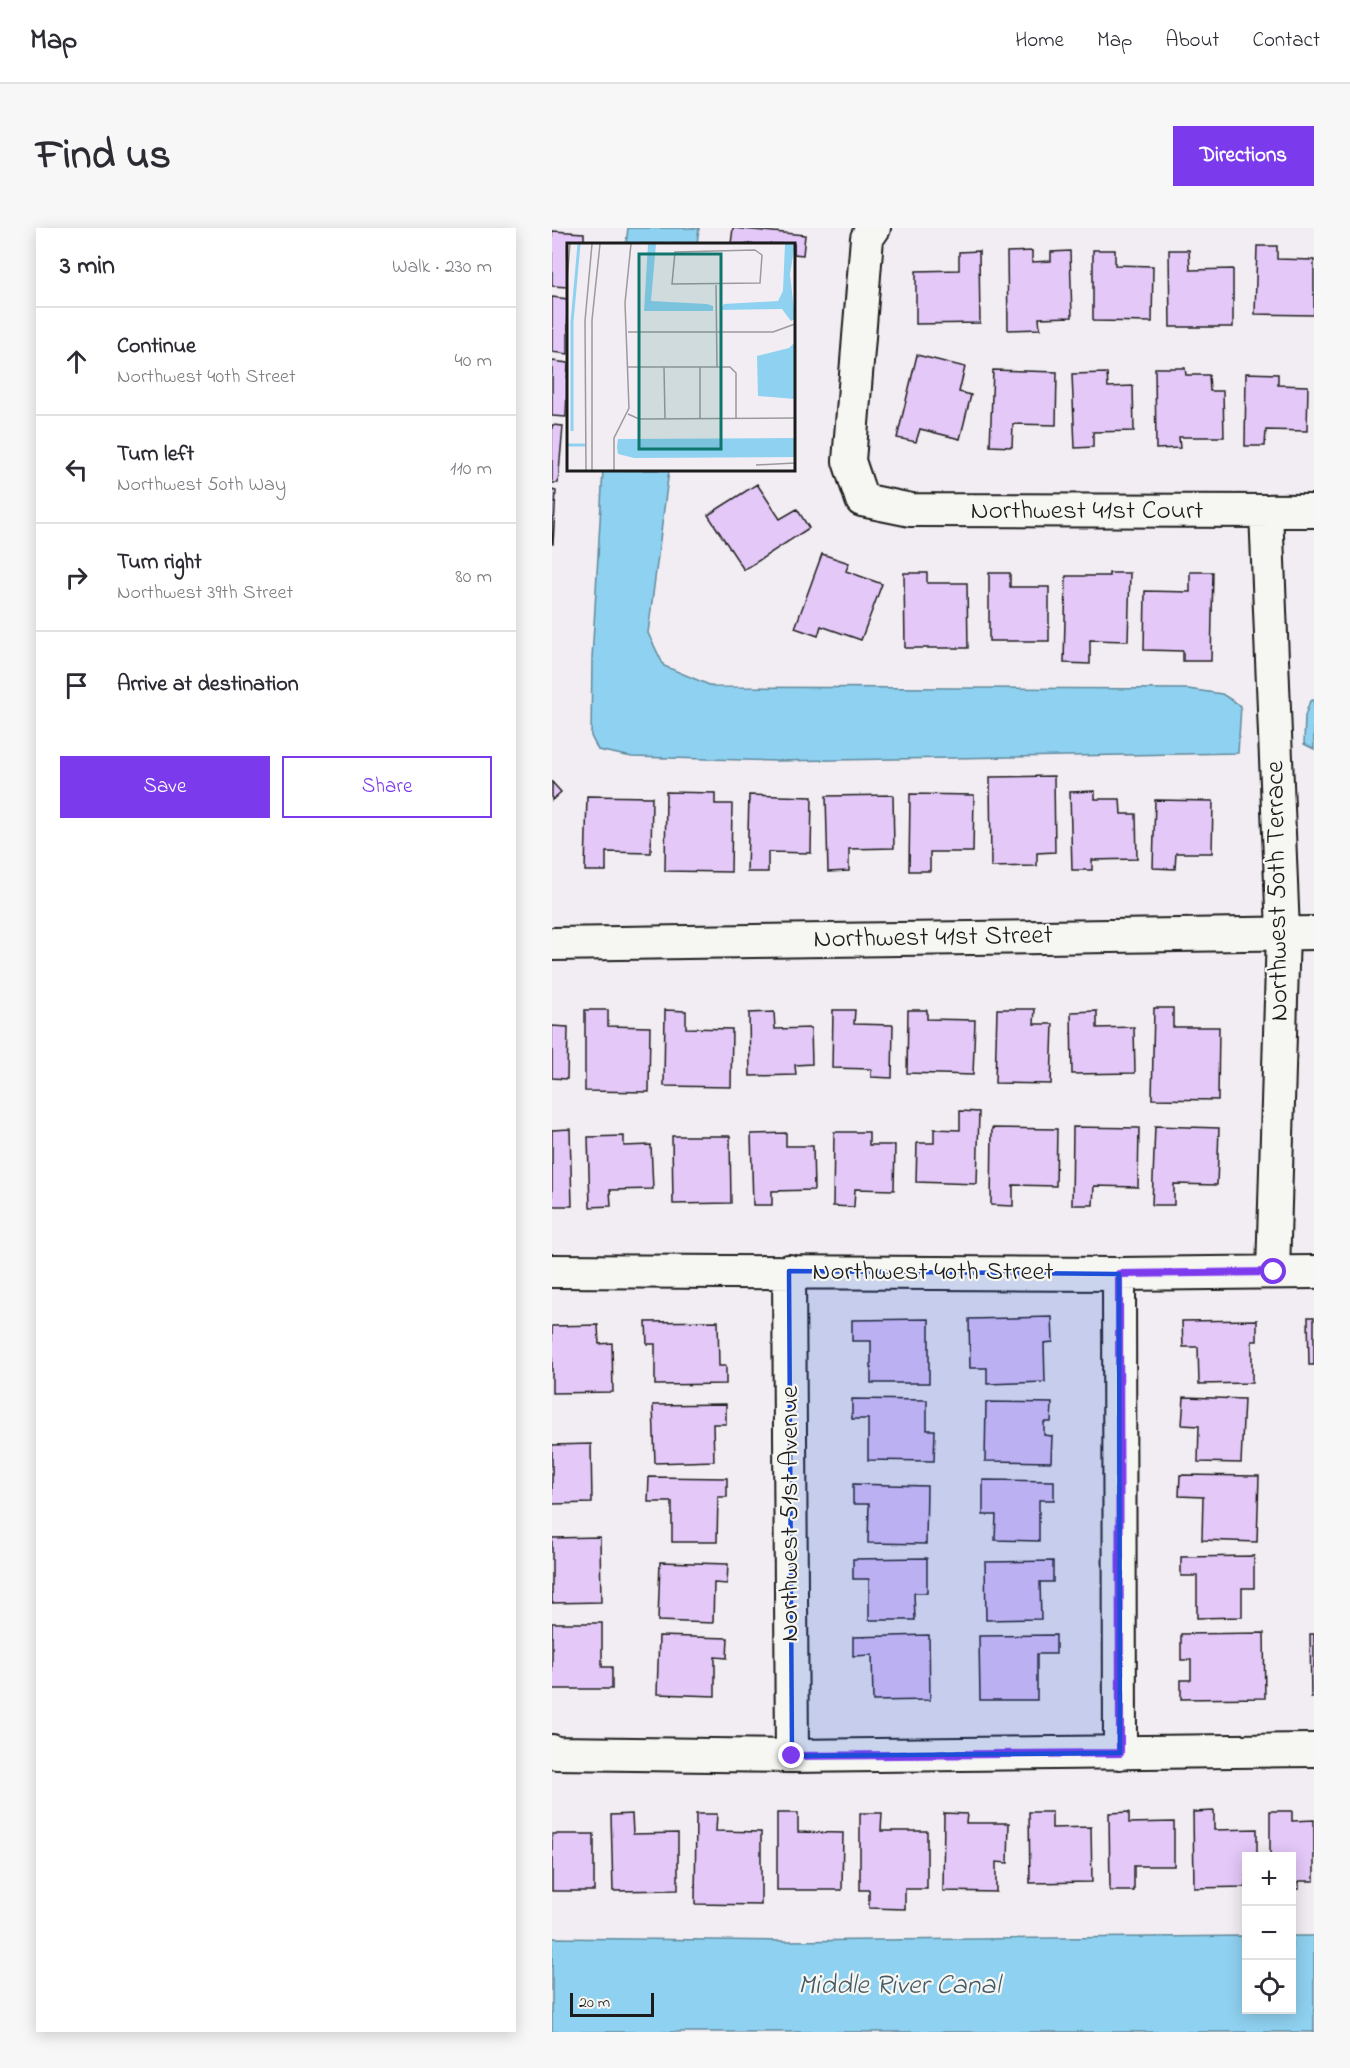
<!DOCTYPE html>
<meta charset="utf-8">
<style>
:root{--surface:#fff;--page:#f7f7f7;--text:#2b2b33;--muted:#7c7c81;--line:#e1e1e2;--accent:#7c3aed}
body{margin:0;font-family:"Indie Flower",sans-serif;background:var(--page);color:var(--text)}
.controls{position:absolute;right:18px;bottom:18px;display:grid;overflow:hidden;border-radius:0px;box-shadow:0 3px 15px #0003}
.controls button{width:54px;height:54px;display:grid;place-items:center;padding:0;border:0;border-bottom:2px solid var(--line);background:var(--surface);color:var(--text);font:30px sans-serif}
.scale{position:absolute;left:18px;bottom:15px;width:84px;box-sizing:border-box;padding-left:6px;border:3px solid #1c1c1c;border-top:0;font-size:16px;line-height:21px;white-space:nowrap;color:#1c1c1c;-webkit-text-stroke:4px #f6f6f2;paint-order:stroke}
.stop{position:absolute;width:18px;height:18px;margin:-14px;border:4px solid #7c3aed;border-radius:50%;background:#fff}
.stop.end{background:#7c3aed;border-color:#fff;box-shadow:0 2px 6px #0008}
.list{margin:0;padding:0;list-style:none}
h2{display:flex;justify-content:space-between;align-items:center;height:78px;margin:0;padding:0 24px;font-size:26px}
h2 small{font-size:20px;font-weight:400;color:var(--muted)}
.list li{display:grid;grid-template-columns:39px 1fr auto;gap:18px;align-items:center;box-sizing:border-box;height:108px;padding:0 24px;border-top:2px solid var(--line)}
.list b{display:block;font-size:22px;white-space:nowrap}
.list p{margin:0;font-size:20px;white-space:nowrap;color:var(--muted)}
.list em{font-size:20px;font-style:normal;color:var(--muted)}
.actions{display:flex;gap:12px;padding:18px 24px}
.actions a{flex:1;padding:14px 0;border:2px solid var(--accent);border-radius:0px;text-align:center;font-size:21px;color:var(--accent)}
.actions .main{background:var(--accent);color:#fff}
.icon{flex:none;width:33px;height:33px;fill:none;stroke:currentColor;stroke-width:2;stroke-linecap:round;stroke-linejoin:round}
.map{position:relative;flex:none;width:762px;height:1804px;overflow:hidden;border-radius:0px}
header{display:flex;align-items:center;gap:36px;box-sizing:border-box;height:84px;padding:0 30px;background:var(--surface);border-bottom:2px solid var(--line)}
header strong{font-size:28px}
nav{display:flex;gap:33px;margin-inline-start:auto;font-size:21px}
.intro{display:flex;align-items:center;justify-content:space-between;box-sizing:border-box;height:144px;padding:0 36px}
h1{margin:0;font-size:42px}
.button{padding:15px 27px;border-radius:0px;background:var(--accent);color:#fff;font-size:21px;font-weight:700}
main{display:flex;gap:36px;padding:0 36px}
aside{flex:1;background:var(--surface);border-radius:0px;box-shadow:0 3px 15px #0003}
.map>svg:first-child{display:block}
</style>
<header>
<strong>Map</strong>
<nav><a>Home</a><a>Map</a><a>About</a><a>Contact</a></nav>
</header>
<div class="intro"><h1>Find us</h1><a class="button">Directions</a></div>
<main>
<aside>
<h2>3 min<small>Walk · 230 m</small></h2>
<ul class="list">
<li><svg class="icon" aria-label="ahead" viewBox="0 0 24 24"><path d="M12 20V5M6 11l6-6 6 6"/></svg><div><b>Continue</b><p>Northwest 40th Street</p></div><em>40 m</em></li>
<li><svg class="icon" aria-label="left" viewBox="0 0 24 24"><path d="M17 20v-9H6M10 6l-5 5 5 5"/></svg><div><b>Turn left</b><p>Northwest 50th Way</p></div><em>110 m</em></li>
<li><svg class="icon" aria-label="right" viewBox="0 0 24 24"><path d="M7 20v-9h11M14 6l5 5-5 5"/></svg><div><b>Turn right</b><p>Northwest 39th Street</p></div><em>80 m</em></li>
<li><svg class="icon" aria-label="arrive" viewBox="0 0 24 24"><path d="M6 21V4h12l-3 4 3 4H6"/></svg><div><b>Arrive at destination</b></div></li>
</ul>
<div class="actions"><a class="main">Save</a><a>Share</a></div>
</aside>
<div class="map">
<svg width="762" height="1804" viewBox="0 0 762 1804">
<rect width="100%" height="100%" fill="#f2edf3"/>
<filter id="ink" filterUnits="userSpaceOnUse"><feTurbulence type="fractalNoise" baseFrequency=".0167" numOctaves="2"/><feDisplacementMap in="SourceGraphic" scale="12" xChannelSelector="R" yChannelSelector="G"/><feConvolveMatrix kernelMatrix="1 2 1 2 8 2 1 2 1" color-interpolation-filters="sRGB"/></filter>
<g filter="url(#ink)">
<!-- water -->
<path fill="#8fd1f0" stroke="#61899b" stroke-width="1.5" d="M 76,0 L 147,0 L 145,16 L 74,16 Z
M 51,242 L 117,242 L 96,405 L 112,438 L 162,459 L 636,461 L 670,466 L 689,478 L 686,525 L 225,533 L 80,529 L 46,522 L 39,508 L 40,431 Z
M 762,472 L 762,521 L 752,516 L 753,488 L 758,473 Z
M 694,1708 L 694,1782 L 740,1782 L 740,1708 L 762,1708 L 762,1804 L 0,1804 L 0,1710 L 233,1713 Z"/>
<!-- building -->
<path fill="#e3c8f8" stroke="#1c1c1c" stroke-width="1.5" d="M 181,0 L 253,7 L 251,27 L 242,26 L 242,16 L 179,16 Z
M 0,3 L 32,5 L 32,16 L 16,16 L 16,59 L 0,58 Z
M 705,18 L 725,18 L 725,31 L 762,32 L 762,87 L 703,86 Z
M 541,22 L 563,22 L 563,37 L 601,38 L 600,94 L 541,93 Z
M 617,22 L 637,22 L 638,42 L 681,41 L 681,99 L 618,99 Z
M 427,23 L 428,95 L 364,96 L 364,43 L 407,42 L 407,24 Z
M 480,23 L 480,34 L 499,33 L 499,24 L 518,23 L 520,89 L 487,90 L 488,101 L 456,102 L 455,24 Z
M 0,69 L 16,71 L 16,126 L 0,124 Z
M 365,127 L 413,139 L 407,164 L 419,167 L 408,211 L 368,201 L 364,214 L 345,210 Z
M 0,133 L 16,135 L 14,189 L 0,188 Z
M 603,140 L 633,140 L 634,147 L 657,147 L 658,163 L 671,163 L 672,209 L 627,209 L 628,220 L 604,221 Z
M 441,142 L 505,144 L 504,197 L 461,196 L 460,219 L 438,218 Z
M 555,145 L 556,159 L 581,158 L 582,203 L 541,204 L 541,219 L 523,220 L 520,146 Z
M 694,145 L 726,146 L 726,157 L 756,158 L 755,203 L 714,202 L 713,218 L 693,218 Z
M 0,197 L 11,198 L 6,255 L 0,255 Z
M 205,256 L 228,291 L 245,281 L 257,300 L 192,342 L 156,287 Z
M 0,262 L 4,263 L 1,316 L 0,316 Z
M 270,326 L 297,335 L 294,343 L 330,356 L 309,412 L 269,398 L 266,408 L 243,400 Z
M 638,344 L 661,344 L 659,433 L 631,433 L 631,423 L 592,422 L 593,363 L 638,364 Z
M 352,345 L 375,345 L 375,355 L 415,355 L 416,420 L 353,420 Z
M 437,345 L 458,345 L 458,359 L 497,359 L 497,413 L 437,413 Z
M 557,345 L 578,345 L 576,413 L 538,412 L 538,436 L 512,435 L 514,348 L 557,348 Z
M 502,548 L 503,624 L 485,625 L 485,638 L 439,639 L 438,549 Z
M 0,554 L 9,564 L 0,572 Z
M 543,563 L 543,571 L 568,571 L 569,586 L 584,586 L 585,631 L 540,632 L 540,642 L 520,642 L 518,564 Z
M 114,564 L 163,565 L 163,576 L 180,576 L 179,644 L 113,643 Z
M 358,566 L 422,567 L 421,624 L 378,624 L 378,643 L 357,643 Z
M 197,567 L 260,569 L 259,625 L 216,624 L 216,644 L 195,644 Z
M 341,567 L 342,620 L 297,621 L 297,643 L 276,644 L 274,568 Z
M 35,568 L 100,569 L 99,625 L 54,624 L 54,643 L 33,643 Z
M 603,572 L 661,573 L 660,625 L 624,625 L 623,641 L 601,640 Z
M 602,780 L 621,780 L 621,799 L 667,799 L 666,872 L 600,871 Z
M 445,781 L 483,781 L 482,796 L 501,796 L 499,856 L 443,855 Z
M 33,782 L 56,782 L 56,798 L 98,799 L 97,864 L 33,863 Z
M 113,782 L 134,783 L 134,800 L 180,801 L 179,859 L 112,858 Z
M 281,782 L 303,782 L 302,796 L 341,797 L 340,850 L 319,849 L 319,841 L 280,840 Z
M 356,782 L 375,782 L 375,791 L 423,792 L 421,847 L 355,845 Z
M 545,783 L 545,800 L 582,799 L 583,845 L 520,846 L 519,784 Z
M 222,784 L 223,801 L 259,800 L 260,836 L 243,837 L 244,847 L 198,848 L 197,785 Z
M 0,798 L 16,799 L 15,851 L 0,850 Z
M 408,883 L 427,884 L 425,956 L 364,954 L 365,915 L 382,915 L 382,901 L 408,902 Z
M 603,898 L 667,900 L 665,957 L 622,956 L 622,977 L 600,977 Z
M 521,899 L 587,900 L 586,959 L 542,958 L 541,977 L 520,977 Z
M 440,900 L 505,901 L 504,958 L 461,957 L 461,978 L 439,977 Z
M 18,901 L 20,978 L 0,978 L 0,902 Z
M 282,904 L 317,904 L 317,917 L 343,917 L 342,962 L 303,961 L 302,979 L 281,978 Z
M 234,905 L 234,918 L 261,918 L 262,962 L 220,963 L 220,977 L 201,977 L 199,906 Z
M 72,908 L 72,918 L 99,917 L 101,961 L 58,962 L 59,978 L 38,979 L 36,909 Z
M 120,908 L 178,908 L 179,975 L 121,976 Z
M 500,1089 L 501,1114 L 492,1115 L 493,1154 L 435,1156 L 435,1140 L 418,1140 L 417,1091 Z
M 756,1089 L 762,1089 L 762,1137 L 757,1137 Z
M 377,1091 L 377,1155 L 319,1155 L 319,1113 L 300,1113 L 300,1092 Z
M 705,1092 L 705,1113 L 700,1113 L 700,1155 L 647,1156 L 646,1119 L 631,1119 L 630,1093 Z
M 166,1093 L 167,1138 L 174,1138 L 174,1156 L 103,1157 L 103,1116 L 95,1116 L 94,1094 Z
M 46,1097 L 47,1116 L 60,1115 L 61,1164 L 0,1165 L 0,1098 Z
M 632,1169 L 692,1171 L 689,1235 L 646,1234 L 647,1198 L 630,1197 Z
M 300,1171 L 375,1172 L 375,1202 L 383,1202 L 382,1233 L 316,1232 L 316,1191 L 300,1191 Z
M 434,1174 L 500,1175 L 499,1194 L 492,1194 L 492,1207 L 500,1208 L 499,1234 L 433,1233 Z
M 174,1176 L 174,1196 L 161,1196 L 162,1233 L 103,1235 L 101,1177 Z
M 39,1216 L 40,1275 L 0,1276 L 0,1217 Z
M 628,1247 L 707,1248 L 705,1314 L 650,1312 L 651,1269 L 627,1268 Z
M 97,1249 L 175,1250 L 175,1269 L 166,1269 L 165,1314 L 120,1314 L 120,1274 L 96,1274 Z
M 431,1252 L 502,1253 L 502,1272 L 487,1272 L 487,1313 L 443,1312 L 444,1287 L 431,1287 Z
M 301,1256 L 375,1258 L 374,1316 L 316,1315 L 317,1276 L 301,1276 Z
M 48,1309 L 49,1374 L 0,1375 L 0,1310 Z
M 702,1328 L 702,1360 L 690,1360 L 690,1389 L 645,1390 L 645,1348 L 629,1348 L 629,1329 Z
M 375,1330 L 375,1365 L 362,1365 L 363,1392 L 317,1392 L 317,1351 L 301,1351 L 301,1331 Z
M 501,1333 L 501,1354 L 488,1354 L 489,1391 L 434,1392 L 433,1334 Z
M 108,1334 L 176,1336 L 175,1356 L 162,1355 L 161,1395 L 106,1393 Z
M 0,1395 L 50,1395 L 50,1439 L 60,1439 L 60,1461 L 0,1461 Z
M 712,1405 L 713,1470 L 629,1471 L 629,1452 L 639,1452 L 639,1432 L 629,1432 L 629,1406 Z
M 758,1406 L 762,1406 L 762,1469 L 759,1469 Z
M 377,1407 L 378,1472 L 321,1473 L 320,1427 L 301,1428 L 301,1409 Z
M 504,1407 L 504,1426 L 485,1426 L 485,1472 L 428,1472 L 427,1408 Z
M 107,1408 L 176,1410 L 175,1430 L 163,1429 L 163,1468 L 105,1466 Z
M 662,1583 L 662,1602 L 705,1601 L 705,1628 L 694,1628 L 694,1659 L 642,1660 L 641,1584 Z
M 718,1583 L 740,1583 L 740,1593 L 762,1592 L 762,1653 L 747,1653 L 747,1661 L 740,1661 L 740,1628 L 718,1628 Z
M 477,1584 L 500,1584 L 500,1600 L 539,1599 L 540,1654 L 478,1655 Z
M 577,1584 L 577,1595 L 622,1594 L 622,1638 L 582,1638 L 582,1663 L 558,1663 L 557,1585 Z
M 225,1585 L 246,1585 L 246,1604 L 291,1605 L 290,1662 L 225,1662 Z
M 308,1585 L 330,1585 L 329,1603 L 375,1603 L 375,1661 L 353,1661 L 353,1681 L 317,1680 L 317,1662 L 308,1662 Z
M 392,1585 L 415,1586 L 414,1595 L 457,1595 L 456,1635 L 444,1634 L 444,1664 L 391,1663 Z
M 80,1586 L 81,1606 L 126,1605 L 126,1662 L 61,1663 L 59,1587 Z
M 144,1586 L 165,1586 L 164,1603 L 209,1604 L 209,1677 L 143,1676 Z
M 0,1606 L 42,1606 L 42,1663 L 0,1663 Z"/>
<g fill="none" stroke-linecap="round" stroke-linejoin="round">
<defs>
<path id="street" d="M 322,0 L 315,10 L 297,233 L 310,272 L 359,282 L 762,283
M 714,283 L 731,704 L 721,1044
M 0,716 L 762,705
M 0,1043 L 567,1046 L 762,1044
M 237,1043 L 240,1528
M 567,1046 L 568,1525
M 0,1523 L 4,1525 L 240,1528 L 762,1522"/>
</defs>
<!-- street casing -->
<use href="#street" stroke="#1c1c1c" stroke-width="36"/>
<!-- street -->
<use href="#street" stroke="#f6f6f2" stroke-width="32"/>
</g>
</g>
<g fill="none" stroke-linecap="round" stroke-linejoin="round" filter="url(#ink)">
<!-- route -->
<path stroke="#7c3aed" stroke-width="8" d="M 240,1528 L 568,1525 L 567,1046 L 722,1044"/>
</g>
<!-- marked area -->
<path fill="#1d4ed8" fill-opacity="0.2" stroke="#1d4ed8" stroke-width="4.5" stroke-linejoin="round" d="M 237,1043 L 567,1046 L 568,1525 L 240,1528 Z"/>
<g text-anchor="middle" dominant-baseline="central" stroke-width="4.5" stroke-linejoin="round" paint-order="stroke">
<!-- street labels -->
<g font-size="27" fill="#1c1c1c" stroke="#f6f6f2">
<text x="535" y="283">Northwest 41st Court</text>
<text transform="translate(726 663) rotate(-91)">Northwest 50th Terrace</text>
<text transform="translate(381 710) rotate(-1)">Northwest 41st Street</text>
<text x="381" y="1044">Northwest 40th Street</text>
<text transform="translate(238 1286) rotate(-90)">Northwest 51st Avenue</text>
</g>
<!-- water labels -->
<g font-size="28" font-style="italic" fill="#445b66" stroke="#f6f6f2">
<text x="347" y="1758">Middle River Canal</text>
</g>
</g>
<!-- overview -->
<g transform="translate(15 15)">
<rect width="228" height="228" fill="#f2edf3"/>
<path d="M 81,1 L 89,1 L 84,58 L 140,61 L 146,63 L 146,68 L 77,68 ZM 218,1 L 228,1 L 223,31 L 228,76 L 224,78 L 215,66 L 153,67 L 157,61 L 211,58 L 216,48 ZM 228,99 L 228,156 L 191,153 L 190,113 L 222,105 ZM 228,195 L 228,214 L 67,215 L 51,211 L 50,204 L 51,196 Z" fill="#8fd1f0"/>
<path fill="none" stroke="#8fd1f0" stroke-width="3" d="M 5,188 L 5,79 L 12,1M 0,202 L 19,202"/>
<path fill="none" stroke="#9c999d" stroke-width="1.5" d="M 188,7 L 195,12 L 193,40 L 105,41 L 108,9 ZM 0,37 L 3,1M 149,42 L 150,124M 61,89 L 206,89 L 228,81M 61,124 L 163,124 L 169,130 L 169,176M 97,124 L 98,176M 133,124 L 133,176M 61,171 L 72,176 L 228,175M 189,222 L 228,220M 19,227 L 18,78 L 25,1M 25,227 L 25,77 L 33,1M 47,227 L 47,195 L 62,165 L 58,60 L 64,1"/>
<path fill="#0f766e" fill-opacity="0.15" stroke="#0f766e" stroke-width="3" d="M 72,11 L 154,11 L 154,206 L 72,206 Z"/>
<rect width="228" height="228" fill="none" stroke="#1c1c1c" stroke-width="3"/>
</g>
</svg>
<div class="controls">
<button>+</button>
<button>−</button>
<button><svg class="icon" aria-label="locate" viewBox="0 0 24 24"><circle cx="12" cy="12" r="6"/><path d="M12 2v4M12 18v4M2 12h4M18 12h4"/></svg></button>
</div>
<div class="scale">20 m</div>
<div class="stop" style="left:722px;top:1044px"></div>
<div class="stop end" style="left:240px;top:1528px"></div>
</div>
</main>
